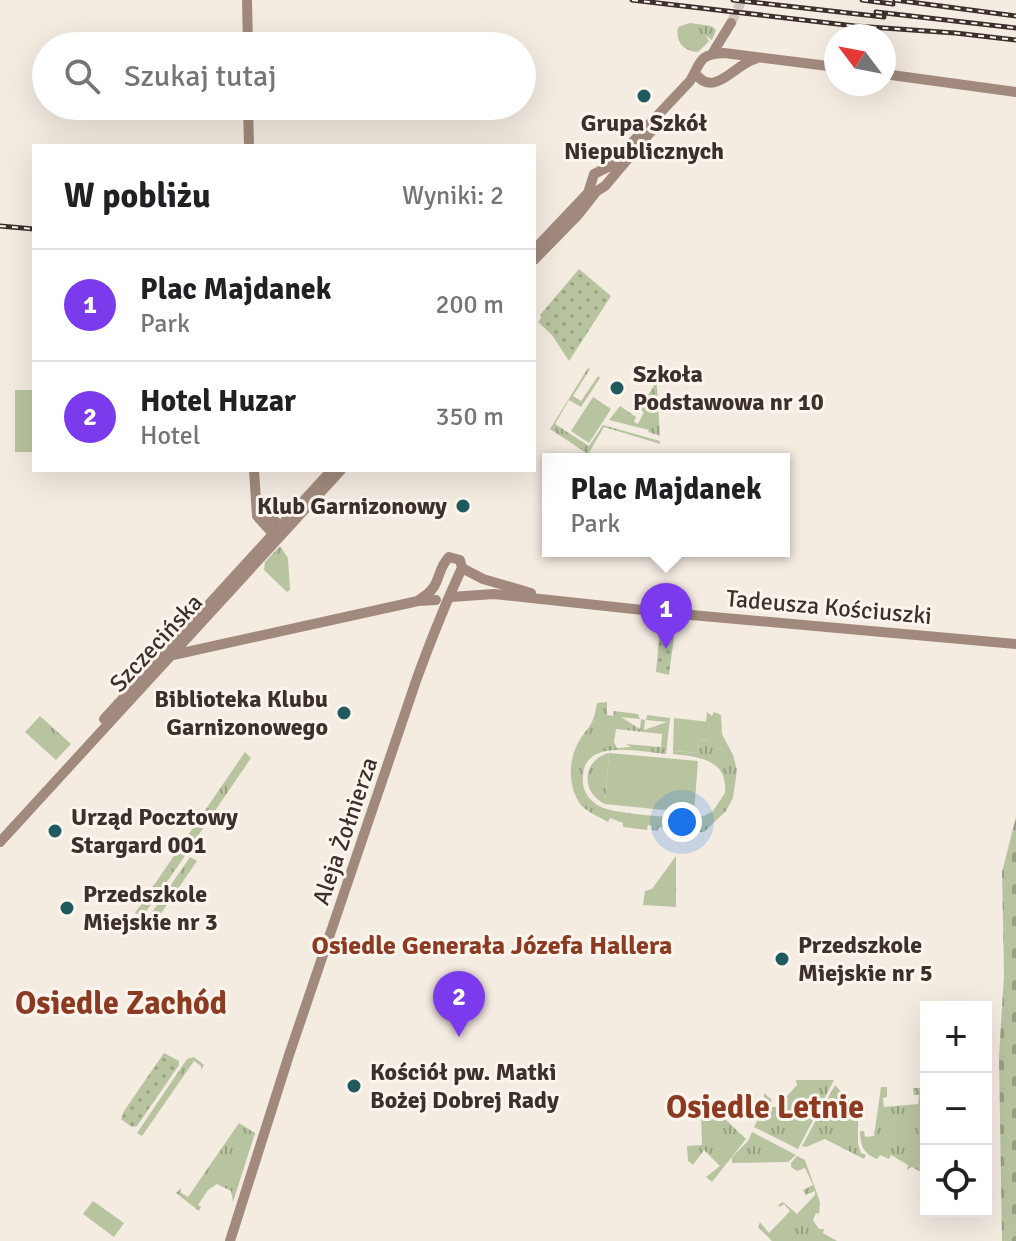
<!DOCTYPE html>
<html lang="pl">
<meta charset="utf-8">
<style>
:root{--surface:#fff;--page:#f2f2f2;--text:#202124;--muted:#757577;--line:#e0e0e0;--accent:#7c3aed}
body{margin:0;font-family:Signika,sans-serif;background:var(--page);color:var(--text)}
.controls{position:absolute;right:24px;bottom:24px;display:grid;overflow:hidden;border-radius:0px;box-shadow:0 8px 32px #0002}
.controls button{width:72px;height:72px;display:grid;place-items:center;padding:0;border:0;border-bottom:2px solid var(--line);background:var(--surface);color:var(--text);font:40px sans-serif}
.compass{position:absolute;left:824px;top:24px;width:72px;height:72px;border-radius:50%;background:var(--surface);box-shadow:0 8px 32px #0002;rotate:302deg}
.you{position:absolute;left:682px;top:822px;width:28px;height:28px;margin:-20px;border:6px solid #fff;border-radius:50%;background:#1a73e8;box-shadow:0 0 0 12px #1a73e833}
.badge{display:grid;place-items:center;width:52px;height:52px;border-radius:50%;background:var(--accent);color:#fff;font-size:26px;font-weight:700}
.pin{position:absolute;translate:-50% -66px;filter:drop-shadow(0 2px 4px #0008)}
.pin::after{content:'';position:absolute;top:42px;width:28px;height:24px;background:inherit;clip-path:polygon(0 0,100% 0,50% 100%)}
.popup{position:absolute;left:542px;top:453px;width:248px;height:104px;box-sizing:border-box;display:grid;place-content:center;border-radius:0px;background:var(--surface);filter:drop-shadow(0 2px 6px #0005);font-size:26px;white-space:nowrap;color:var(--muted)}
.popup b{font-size:30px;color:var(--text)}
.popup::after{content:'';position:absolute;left:50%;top:100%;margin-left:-16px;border:16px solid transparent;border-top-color:var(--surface)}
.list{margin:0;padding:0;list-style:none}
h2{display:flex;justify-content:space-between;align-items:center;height:104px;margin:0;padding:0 32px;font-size:34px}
h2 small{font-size:26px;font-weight:400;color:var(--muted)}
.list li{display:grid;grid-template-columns:52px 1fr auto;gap:24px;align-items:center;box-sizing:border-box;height:112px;padding:0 32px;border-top:2px solid var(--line)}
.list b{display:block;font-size:30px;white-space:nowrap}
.list p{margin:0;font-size:26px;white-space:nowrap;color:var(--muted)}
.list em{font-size:26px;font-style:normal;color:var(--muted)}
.icon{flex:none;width:44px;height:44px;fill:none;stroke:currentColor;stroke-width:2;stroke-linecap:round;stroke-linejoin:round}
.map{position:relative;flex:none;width:1016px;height:1241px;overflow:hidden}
.search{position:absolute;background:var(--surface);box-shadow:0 8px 32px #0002;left:32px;top:32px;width:504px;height:88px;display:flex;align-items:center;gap:20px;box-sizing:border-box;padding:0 28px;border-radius:44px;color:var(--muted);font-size:30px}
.panel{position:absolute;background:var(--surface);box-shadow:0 8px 32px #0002;left:32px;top:144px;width:504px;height:328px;border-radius:0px}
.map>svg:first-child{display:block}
</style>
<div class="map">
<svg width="1016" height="1241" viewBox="0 0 1016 1241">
<defs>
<pattern id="grass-tufts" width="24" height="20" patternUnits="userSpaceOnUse" patternTransform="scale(2)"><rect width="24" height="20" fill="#b8c4a0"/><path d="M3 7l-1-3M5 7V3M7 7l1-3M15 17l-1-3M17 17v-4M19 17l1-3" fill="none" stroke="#97a083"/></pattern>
<pattern id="cemetery-stones" width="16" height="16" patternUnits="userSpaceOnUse" patternTransform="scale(2)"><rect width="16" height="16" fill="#b8c4a0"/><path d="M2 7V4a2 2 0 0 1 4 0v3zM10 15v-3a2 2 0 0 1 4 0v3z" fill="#97a083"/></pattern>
<pattern id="park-dots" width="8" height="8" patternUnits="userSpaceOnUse" patternTransform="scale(2)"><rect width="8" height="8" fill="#b8c4a0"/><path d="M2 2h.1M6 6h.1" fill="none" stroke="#97a083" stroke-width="1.8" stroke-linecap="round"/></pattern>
</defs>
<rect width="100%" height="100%" fill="#f4ebe1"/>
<!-- grass -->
<path fill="url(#grass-tufts)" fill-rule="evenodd" d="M 690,23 L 711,26 L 716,30 L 712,40 L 706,36 L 709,41 L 698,52 C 683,51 675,41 678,27 Z
M 588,368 L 590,369 L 573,396 L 581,401 L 598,376 L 600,378 L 581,407 L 569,400 L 555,424 L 589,446 L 603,425 L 660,441 L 660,444 L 604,427 L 588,454 L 550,429 Z
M 637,368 L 656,372 L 660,436 L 648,432 L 649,430 L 609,420 L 620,406 L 636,417 L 634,422 L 638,424 L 644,412 L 640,410 L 635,415 L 654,386 L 634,373 Z
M 280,546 L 288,558 L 290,590 L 287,592 L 264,570 L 265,562 Z
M 607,702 L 607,715 L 613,716 L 614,711 L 638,714 L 640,719 L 621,717 L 640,729 L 641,719 L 645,720 L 644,730 L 667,722 L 646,720 L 647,715 L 670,718 L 666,754 C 640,752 579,736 583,782 C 583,792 590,801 599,806 C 613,814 679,819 696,817 C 703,817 708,814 713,811 L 725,793 C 728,759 699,757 673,754 L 673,751 L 698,753 L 699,739 L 708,740 L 710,722 L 706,722 L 707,712 L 712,716 L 714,712 L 721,715 L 722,734 L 733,755 L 737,770 L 733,798 L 726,811 L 704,832 L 680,833 L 679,829 L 659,827 L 657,831 L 652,830 L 652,826 L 648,825 L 647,830 L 623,827 L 623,823 L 610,818 L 608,822 C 599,817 586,811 581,805 C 568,788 568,761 578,743 C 589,724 593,728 597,703 ZM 616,729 L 662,734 L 661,747 L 626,744 L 631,747 L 617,748 L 614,742 Z
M 40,716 L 71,744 L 56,760 L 25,732 Z
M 245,752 L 251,758 L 193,843 L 186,838 Z
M 609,753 L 605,804 C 580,792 582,760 609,753 Z
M 182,844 L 189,850 L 143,916 L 135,913 Z
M 676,856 L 676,907 L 643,905 L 645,891 L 652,889 Z
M 190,857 L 197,861 L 151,928 L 144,924 Z
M 194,1057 L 204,1065 L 201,1070 L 201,1066 L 194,1061 L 142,1136 L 137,1133 L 187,1059 Z
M 796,1080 L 834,1080 L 798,1149 L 754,1127 L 757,1121 L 764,1118 L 764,1093 L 772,1100 L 768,1107 L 777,1107 L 797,1085 Z
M 835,1085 L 858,1110 L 858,1144 L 861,1153 L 866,1155 L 864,1159 L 825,1139 L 806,1147 L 802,1146 Z
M 881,1087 L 887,1087 L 887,1097 L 883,1098 L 884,1107 L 918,1104 L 919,1095 L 914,1095 L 913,1088 L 922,1088 L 922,1106 L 926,1111 L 926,1175 L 912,1167 L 907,1170 L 908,1165 L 891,1155 L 889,1159 L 880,1155 L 877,1159 C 864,1154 860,1146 860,1131 L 864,1131 L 865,1137 L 874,1136 Z
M 701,1112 L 711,1112 L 711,1117 L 724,1118 L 746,1139 L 712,1182 L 706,1177 L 720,1166 L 704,1150 L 693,1165 L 688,1161 L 687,1146 L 702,1145 Z
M 239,1123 L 255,1133 L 233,1202 L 231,1191 L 217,1184 L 208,1190 L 198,1205 L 201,1207 L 199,1211 L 176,1193 L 181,1188 L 181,1193 L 188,1197 Z
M 752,1132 L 796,1155 L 788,1162 L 732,1163 L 732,1157 L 748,1141 Z
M 797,1156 L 805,1160 L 820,1202 L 819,1214 L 816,1213 L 813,1220 L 819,1229 L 824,1229 L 823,1233 L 837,1241 L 772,1241 L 758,1227 L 760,1222 L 769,1233 L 790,1211 L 784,1204 L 780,1207 L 778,1205 L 783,1202 L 797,1214 L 815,1195 L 815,1191 L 806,1195 L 803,1190 L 813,1185 L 805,1168 L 797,1171 L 791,1167 L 791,1163 Z"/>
<!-- cemetery -->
<path fill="url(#cemetery-stones)" d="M 1016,817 L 1016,1241 L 1002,1241 L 999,1057 L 1004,974 L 1002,872 Z"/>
<!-- park -->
<path fill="url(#park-dots)" d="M 579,269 L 611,296 L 569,361 L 552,335 L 538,322 L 542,317 L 540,315 Z
M 661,619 L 676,621 L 669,675 L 656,672 Z
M 164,1053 L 179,1061 L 179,1065 L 137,1126 L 132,1127 L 121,1119 L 124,1111 Z"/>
<!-- garden -->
<path fill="#b8c4a0" d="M 15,390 L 34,390 L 34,452 L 15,452 Z
M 593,397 L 611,409 L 589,443 L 571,431 Z
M 674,718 L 710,722 L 709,740 L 699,739 L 698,753 L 673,751 Z
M 609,753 L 698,761 L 694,813 L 605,804 Z
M 93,1201 L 124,1223 L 114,1237 L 83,1214 Z"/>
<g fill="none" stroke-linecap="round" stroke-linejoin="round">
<!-- secondary-tunnel -->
<path stroke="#cfc6bd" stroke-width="10" stroke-dasharray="10 5" stroke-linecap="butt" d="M 731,23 L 742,0"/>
<!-- secondary -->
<path stroke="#a18a7d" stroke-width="10" d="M 247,0 L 248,46
M 712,54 L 731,23
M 695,73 C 714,100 736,63 755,59
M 884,74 L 1016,92
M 248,106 L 249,146
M 534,250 L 588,193 L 594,174 L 610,166 L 690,81 C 701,63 698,54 724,53 L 836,67
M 534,260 L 578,215 L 597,191 L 605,186 L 654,128
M 254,470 L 257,516 L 275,536
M 257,503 L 280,526 L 281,531
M 462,568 L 483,579 L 531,593
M 451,597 L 494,594 L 680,614 L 1016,644
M 420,599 C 443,586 435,571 449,557 L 460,560 L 462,568
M 173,655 L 418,601 L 436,600
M 104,719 L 328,474
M 0,842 L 341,470
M 230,1241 L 289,1055 L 417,678 C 431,640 445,604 462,568"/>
<defs>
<path id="rail" d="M 632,0 L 855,26 L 955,33 L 1016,40
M 733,0 L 884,17
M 862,0 L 893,4
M 895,0 L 1016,16
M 876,12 L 1016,28
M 0,226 L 34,229"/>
</defs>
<!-- rail casing -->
<use href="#rail" stroke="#3b302b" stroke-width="5"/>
<!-- rail -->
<use href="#rail" stroke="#fbf5ee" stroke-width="2" stroke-dasharray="6" stroke-linecap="butt"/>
</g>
<!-- markers -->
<g fill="#1f5a5e" stroke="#fbf5ee" stroke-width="3">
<circle cx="644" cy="96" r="8"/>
<circle cx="617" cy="388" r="8"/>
<circle cx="463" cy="506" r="8"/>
<circle cx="344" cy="713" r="8"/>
<circle cx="55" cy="831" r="8"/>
<circle cx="67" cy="908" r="8"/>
<circle cx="782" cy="959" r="8"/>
<circle cx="354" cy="1086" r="8"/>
</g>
<g text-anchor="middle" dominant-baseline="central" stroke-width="6" stroke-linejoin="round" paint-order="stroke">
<!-- poi labels -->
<g font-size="24" font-weight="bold" fill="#3b302b" stroke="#fbf5ee" text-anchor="start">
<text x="644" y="123" text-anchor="middle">Grupa Szkół<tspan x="644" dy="28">Niepublicznych</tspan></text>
<text x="633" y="374">Szkoła<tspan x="633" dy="28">Podstawowa nr 10</tspan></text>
<text x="447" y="506" text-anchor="end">Klub Garnizonowy</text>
<text x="328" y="699" text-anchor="end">Biblioteka Klubu<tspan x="328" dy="28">Garnizonowego</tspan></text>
<text x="71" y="817">Urząd Pocztowy<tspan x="71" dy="28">Stargard 001</tspan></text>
<text x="83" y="894">Przedszkole<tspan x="83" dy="28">Miejskie nr 3</tspan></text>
<text x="798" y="945">Przedszkole<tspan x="798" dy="28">Miejskie nr 5</tspan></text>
<text x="370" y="1072">Kościół pw. Matki<tspan x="370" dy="28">Bożej Dobrej Rady</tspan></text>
</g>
<!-- street labels -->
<g font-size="24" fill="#3b302b" stroke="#fbf5ee">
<text transform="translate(829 607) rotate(5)">Tadeusza Kościuszki</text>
<text transform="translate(156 643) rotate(-47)">Szczecińska</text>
<text transform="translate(345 831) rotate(-71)">Aleja Żołnierza</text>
</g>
<!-- neighbourhood labels -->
<g font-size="26" font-weight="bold" fill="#8c3b22" stroke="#fbf5ee">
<text x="492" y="946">Osiedle Generała Józefa Hallera</text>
</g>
<!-- district labels -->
<g font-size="32" font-weight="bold" fill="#8c3b22" stroke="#fbf5ee">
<text x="121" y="1003">Osiedle Zachód</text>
<text x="765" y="1107">Osiedle Letnie</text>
</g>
</g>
</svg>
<div class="controls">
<button>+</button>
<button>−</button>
<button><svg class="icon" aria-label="locate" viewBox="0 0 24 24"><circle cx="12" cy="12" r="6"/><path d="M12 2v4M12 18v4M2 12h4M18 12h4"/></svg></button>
</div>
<svg class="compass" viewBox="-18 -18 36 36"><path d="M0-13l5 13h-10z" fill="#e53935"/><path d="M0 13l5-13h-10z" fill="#757577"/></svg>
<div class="you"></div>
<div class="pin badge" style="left:666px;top:649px">1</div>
<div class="popup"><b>Plac Majdanek</b>Park</div>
<div class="pin badge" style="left:459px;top:1037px">2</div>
<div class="search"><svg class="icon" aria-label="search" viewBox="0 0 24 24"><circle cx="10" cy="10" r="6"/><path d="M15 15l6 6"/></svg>Szukaj tutaj</div>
<section class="panel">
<h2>W pobliżu<small>Wyniki: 2</small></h2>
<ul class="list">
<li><span class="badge">1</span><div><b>Plac Majdanek</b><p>Park</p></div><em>200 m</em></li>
<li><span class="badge">2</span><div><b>Hotel Huzar</b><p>Hotel</p></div><em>350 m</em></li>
</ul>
</section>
</div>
